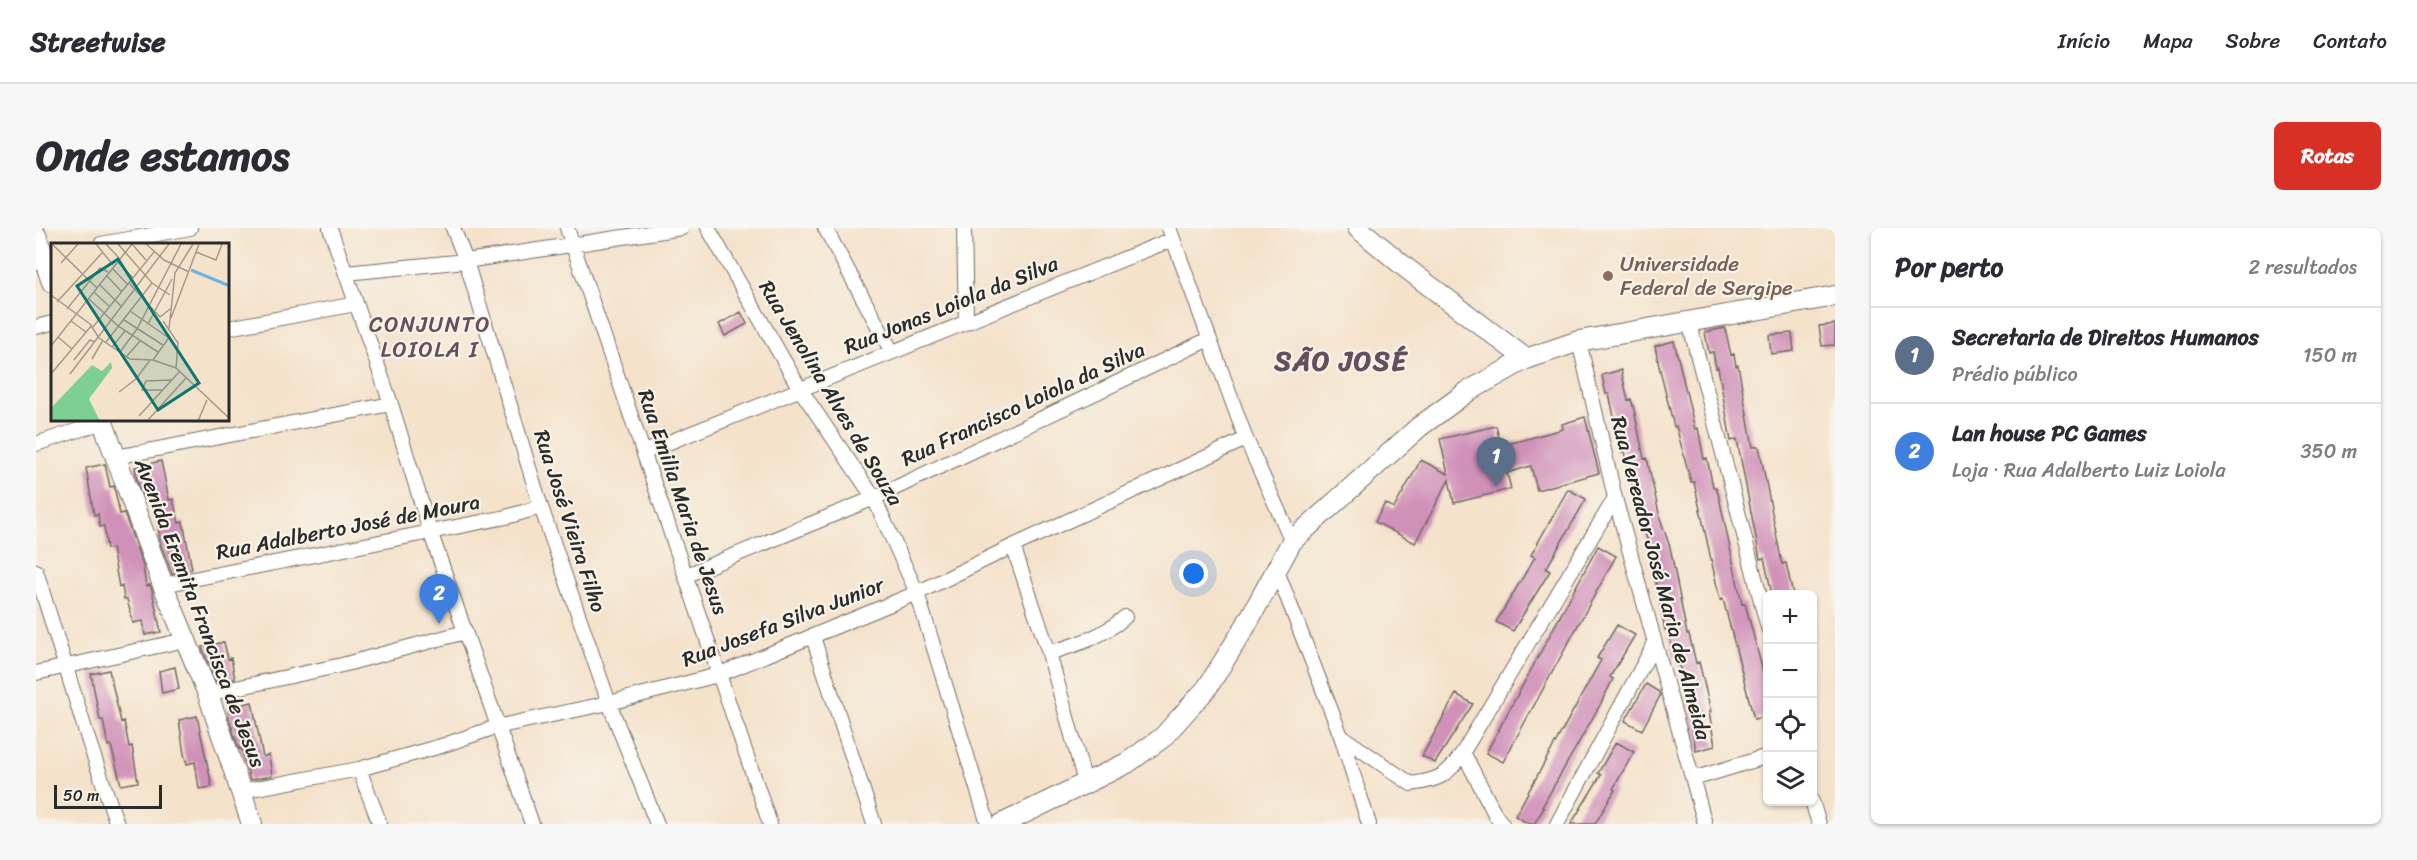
<!DOCTYPE html>
<html lang="pt">
<meta charset="utf-8">
<style>
:root{--surface:#fff;--page:#f7f7f7;--text:#2b2b33;--muted:#7c7c81;--line:#e1e1e2;--accent:#d93025}
body{margin:0;font-family:Sriracha,sans-serif;background:var(--page);color:var(--text)}
.controls{position:absolute;right:18px;bottom:18px;display:grid;overflow:hidden;border-radius:9px;box-shadow:0 2px 4px #0004}
.controls button{width:54px;height:54px;display:grid;place-items:center;padding:0;border:0;border-bottom:2px solid var(--line);background:var(--surface);color:var(--text);font:30px sans-serif}
.scale{position:absolute;left:18px;bottom:15px;width:108px;box-sizing:border-box;padding-left:6px;border:3px solid #2b2b2b;border-top:0;font-size:16px;line-height:21px;white-space:nowrap;color:#2b2b2b;-webkit-text-stroke:4px #f7f3e8;paint-order:stroke}
.you{position:absolute;left:1158px;top:346px;width:21px;height:21px;margin:-15px;border:4px solid #fff;border-radius:50%;background:#1a73e8;box-shadow:0 0 0 9px #1a73e833}
.badge{display:grid;place-items:center;width:39px;height:39px;border-radius:50%;background:var(--accent);color:#fff;font-size:20px;font-weight:700}
.pin{position:absolute;translate:-50% -50px;filter:drop-shadow(0 2px 3px #0008)}
.pin::after{content:'';position:absolute;top:32px;width:21px;height:18px;background:inherit;clip-path:polygon(0 0,100% 0,50% 100%)}
.list{margin:0;padding:0;list-style:none}
h2{display:flex;justify-content:space-between;align-items:center;height:78px;margin:0;padding:0 24px;font-size:26px}
h2 small{font-size:20px;font-weight:400;color:var(--muted)}
.list li{display:grid;grid-template-columns:39px 1fr auto;gap:18px;align-items:center;box-sizing:border-box;height:96px;padding:0 24px;border-top:2px solid var(--line)}
.list b{display:block;font-size:22px;white-space:nowrap}
.list p{margin:0;font-size:20px;white-space:nowrap;color:var(--muted)}
.list em{font-size:20px;font-style:normal;color:var(--muted)}
.icon{flex:none;width:33px;height:33px;fill:none;stroke:currentColor;stroke-width:2;stroke-linecap:round;stroke-linejoin:round}
.map{position:relative;flex:none;width:1799px;height:596px;overflow:hidden;border-radius:9px}
header{display:flex;align-items:center;gap:36px;box-sizing:border-box;height:84px;padding:0 30px;background:var(--surface);border-bottom:2px solid var(--line)}
header strong{font-size:28px}
nav{display:flex;gap:33px;margin-inline-start:auto;font-size:21px}
.intro{display:flex;align-items:center;justify-content:space-between;box-sizing:border-box;height:144px;padding:0 36px}
h1{margin:0;font-size:42px}
.button{padding:15px 27px;border-radius:9px;background:var(--accent);color:#fff;font-size:21px;font-weight:700}
main{display:flex;gap:36px;padding:0 36px}
aside{flex:1;background:var(--surface);border-radius:9px;box-shadow:0 2px 4px #0004}
.map>svg:first-child{display:block}
</style>
<header>
<strong>Streetwise</strong>
<nav><a>Início</a><a>Mapa</a><a>Sobre</a><a>Contato</a></nav>
</header>
<div class="intro"><h1>Onde estamos</h1><a class="button">Rotas</a></div>
<main>
<div class="map">
<svg width="1799" height="596" viewBox="0 0 1799 596">
<rect width="100%" height="100%" fill="#f7f3e8"/>
<filter id="ink" filterUnits="userSpaceOnUse"><feTurbulence type="fractalNoise" baseFrequency=".0167" numOctaves="2"/><feDisplacementMap in="SourceGraphic" scale="12" xChannelSelector="R" yChannelSelector="G"/><feConvolveMatrix kernelMatrix="1 2 1 2 8 2 1 2 1" color-interpolation-filters="sRGB"/></filter>
<filter id="wash" filterUnits="userSpaceOnUse"><feTurbulence type="fractalNoise" baseFrequency=".008" numOctaves="4" result="noise"/><feDisplacementMap in="SourceGraphic" scale="24" xChannelSelector="R" yChannelSelector="G"/><feGaussianBlur stdDeviation="1.35" result="paint"/><feColorMatrix in="noise" values="0 0 0 0 0 0 0 0 0 0 0 0 0 0 0 0 0 1.4 0 .05"/><feComposite in="paint" operator="in"/></filter>
<g filter="url(#wash)">
<rect width="100%" height="100%" fill="#f4e2cb"/>
<g id="blocks">
<!-- building -->
<path fill="#d091b9" d="M 705,84 L 711,96 L 689,108 L 683,96 Z
M 1799,96 L 1799,117 L 1786,118 L 1783,98 Z
M 1689,100 L 1695,127 L 1698,126 L 1700,138 L 1702,137 L 1717,219 L 1723,218 L 1746,336 L 1750,335 L 1757,366 L 1736,366 L 1728,330 L 1724,331 L 1701,211 L 1695,213 L 1682,139 L 1680,140 L 1677,124 L 1673,125 L 1669,104 Z
M 1756,105 L 1758,123 L 1735,126 L 1733,107 Z
M 1638,113 L 1659,201 L 1662,200 L 1668,231 L 1671,230 L 1677,259 L 1680,259 L 1683,269 L 1706,376 L 1709,375 L 1728,448 L 1731,467 L 1731,488 L 1718,491 L 1687,371 L 1684,372 L 1658,254 L 1655,254 L 1640,198 L 1638,199 L 1623,138 L 1619,118 Z
M 1585,142 L 1592,172 L 1595,171 L 1598,182 L 1608,231 L 1611,230 L 1624,290 L 1634,319 L 1651,406 L 1653,406 L 1660,435 L 1663,434 L 1675,484 L 1673,484 L 1679,518 L 1660,523 L 1649,458 L 1641,429 L 1638,430 L 1632,402 L 1629,402 L 1612,314 L 1600,274 L 1589,224 L 1586,224 L 1573,166 L 1570,166 L 1566,147 Z
M 1549,189 L 1563,245 L 1501,262 L 1495,238 L 1471,245 L 1475,261 L 1418,275 L 1413,252 L 1379,315 L 1339,294 L 1349,275 L 1358,280 L 1385,232 L 1412,246 L 1404,211 L 1460,198 L 1465,218 L 1527,201 L 1526,196 Z
M 125,233 L 133,272 L 137,271 L 143,295 L 147,294 L 156,341 L 136,346 L 125,317 L 117,268 L 107,270 L 101,252 L 99,239 Z
M 69,236 L 74,259 L 78,258 L 84,286 L 88,285 L 107,338 L 110,358 L 114,357 L 116,362 L 125,404 L 109,407 L 107,393 L 97,395 L 91,371 L 88,371 L 86,358 L 83,359 L 76,320 L 71,321 L 68,298 L 64,299 L 62,286 L 58,287 L 50,240 Z
M 1532,261 L 1550,271 L 1510,341 L 1514,343 L 1477,403 L 1460,394 L 1499,329 L 1495,327 Z
M 1562,318 L 1580,328 L 1467,534 L 1450,525 Z
M 1581,397 L 1599,407 L 1574,449 L 1577,451 L 1564,477 L 1506,579 L 1508,580 L 1498,596 L 1493,596 L 1479,588 L 1565,432 L 1561,430 Z
M 188,414 L 192,431 L 195,430 L 199,451 L 180,455 L 166,419 Z
M 139,439 L 143,461 L 126,465 L 123,443 Z
M 73,442 L 85,494 L 88,493 L 93,519 L 96,518 L 102,554 L 85,557 L 75,517 L 72,518 L 67,492 L 64,492 L 55,446 Z
M 1610,456 L 1623,464 L 1624,468 L 1606,502 L 1589,493 Z
M 1420,466 L 1437,476 L 1399,535 L 1386,528 Z
M 216,474 L 227,529 L 233,527 L 236,548 L 214,552 L 205,520 L 203,521 L 193,491 L 192,480 Z
M 161,488 L 176,559 L 163,561 L 159,534 L 151,536 L 148,526 L 143,492 Z
M 1580,514 L 1598,524 L 1577,561 L 1579,562 L 1559,596 L 1535,596 L 1565,547 L 1562,545 Z"/>
</g>
</g>
<g filter="url(#ink)">
<use href="#blocks" fill-opacity="0" stroke="#716b63" stroke-width="1.5"/>
<g fill="none" stroke-linecap="round" stroke-linejoin="round">
<defs>
<path id="street" d="M 294,0 L 355,176 L 394,303 L 496,596
M 417,0 L 430,33 L 505,279 L 573,475 L 621,596
M 531,0 L 734,596
M 672,0 L 764,161 L 838,270 L 881,365 L 952,596
M 789,0 L 856,124
M 928,0 L 930,94
M 1133,0 L 1210,211 L 1256,313
M 65,16 L 154,0
M 310,45 L 430,33 L 646,0
M 1653,94 L 1732,400
M 0,99 L 16,95
M 192,100 L 320,76
M 1543,113 L 1579,270 L 1669,596
M 0,216 L 67,194
M 609,224 L 1137,11
M 80,229 L 355,176
M 977,318 L 1013,425 L 1049,554
M 0,343 L 53,514 L 81,596
M 1241,343 L 1305,508 L 1333,596
M 651,347 L 838,270 L 1173,111
M 127,357 L 470,289 L 505,279
M 777,409 L 838,596
M 1013,425 C 1042,416 1066,409 1089,389
M 0,445 L 149,412
M 172,466 L 306,437 L 429,404
M 1305,508 L 1375,556 C 1403,552 1412,548 1427,524
M 323,541 L 344,596
M 1657,551 L 1732,528
M 205,563 L 323,541 L 405,518 L 460,499 L 573,475 L 682,447 L 881,365 L 977,318 L 1210,211
M 1776,573 L 1783,596
M 1466,596 L 1460,588 L 1427,524 L 1579,270
M 1521,596 L 1619,415"/>
<path id="secondary" d="M 1322,0 L 1370,40 L 1490,131
M 0,7 L 16,54
M 66,192 L 127,357 L 172,466 L 216,596
M 966,596 L 1091,535 L 1126,510 L 1171,460 L 1209,399 L 1256,313 L 1383,199 L 1431,164 L 1490,131 L 1543,113 L 1799,68"/>
</defs>
<!-- street casing -->
<use href="#street" stroke="#716b63" stroke-width="16"/>
<!-- secondary casing -->
<use href="#secondary" stroke="#716b63" stroke-width="22"/>
<!-- street -->
<use href="#street" stroke="#fff" stroke-width="14"/>
<!-- secondary -->
<use href="#secondary" stroke="#fff" stroke-width="20"/>
</g>
</g>
<!-- markers -->
<circle fill="#8d6e63" stroke="#f7f3e8" stroke-width="2" cx="1572" cy="48" r="6"/>
<g text-anchor="middle" dominant-baseline="central" stroke-width="4.5" stroke-linejoin="round" paint-order="stroke">
<!-- education labels -->
<g font-size="21" fill="#785e54" stroke="#f7f3e8" text-anchor="start">
<text x="1584" y="36">Universidade<tspan x="1584" dy="24">Federal de Sergipe</tspan></text>
</g>
<!-- street labels -->
<g font-size="21" fill="#2b2b2b" stroke="#f7f3e8">
<text transform="translate(915 77) rotate(-22)">Rua Jonas Loiola da Silva</text>
<text transform="translate(795 165) rotate(59)">Rua Jenolina Alves de Souza</text>
<text transform="translate(987 176) rotate(-25)">Rua Francisco Loiola da Silva</text>
<text transform="translate(647 274) rotate(71)">Rua Emilia Maria de Jesus</text>
<text transform="translate(534 293) rotate(72)">Rua José Vieira Filho</text>
<text transform="translate(312 299) rotate(-11)">Rua Adalberto José de Moura</text>
<text transform="translate(1625 350) rotate(75)">Rua Vereador José Maria de Almeida</text>
<text transform="translate(164 385) rotate(69)">Avenida Eremita Francisca de Jesus</text>
<text transform="translate(747 394) rotate(-21)">Rua Josefa Silva Junior</text>
</g>
<!-- neighbourhood labels -->
<g font-size="22" letter-spacing="1.5" fill="#654f5d" stroke="#f7f3e8">
<text x="394" y="96">CONJUNTO<tspan x="394" dy="25">LOIOLA I</tspan></text>
</g>
<!-- district labels -->
<g font-size="27" font-weight="bold" letter-spacing="1.5" fill="#654f5d" stroke="#f7f3e8">
<text x="1305" y="133">SÃO JOSÉ</text>
</g>
</g>
<!-- overview -->
<g transform="translate(15 15)">
<rect width="178" height="178" fill="#f4e2cb"/>
<path d="M 60,119 L 61,125 L 38,156 L 49,178 L 0,178 L 0,165 L 41,122 L 51,128 Z" fill="#7dd092"/>
<path fill="none" stroke="#70b4e6" stroke-width="3" d="M 140,27 L 179,43"/>
<path fill="none" stroke="#a4998b" stroke-width="1.5" d="M 45,1 L 62,22M 55,1 L 68,15M 67,1 L 101,40 L 119,52M 81,1 L 95,17M 95,1 L 113,17 L 138,29M 2,2 L 46,45M 145,9 L 165,17 L 171,1M 66,18 L 82,35M 10,20 L 27,1M 61,25 L 77,42M 55,32 L 71,49M 78,40 L 109,74 L 119,66M 48,41 L 71,64M 43,49 L 59,64M 0,52 L 39,81 L 48,95 L 79,116 L 102,117 L 125,125 L 179,176M 38,56 L 67,83 L 107,109M 6,59 L 51,10M 16,66 L 49,25 L 57,29M 79,68 L 118,95M 120,75 L 148,1M 73,77 L 112,102M 20,78 L 35,89M 112,78 L 127,100 L 125,125M 97,81 L 121,36M 42,84 L 103,9M 118,86 L 124,30 L 142,1M 7,94 L 21,106M 55,99 L 101,40M 0,103 L 81,1M 61,104 L 74,88M 69,109 L 86,86 L 130,1M 76,113 L 89,98M 41,116 L 52,97M 23,117 L 39,97 L 44,99M 102,117 L 119,93M 0,131 L 41,82M 19,131 L 118,1M 111,147 L 91,147 L 95,138 L 120,137M 68,149 L 85,136 L 99,117M 88,173 L 129,128M 97,177 L 135,135M 147,178 L 156,157"/>
<path fill="#0f766e" fill-opacity="0.15" stroke="#0f766e" stroke-width="3" d="M 67,16 L 148,140 L 107,167 L 26,43 Z"/>
<rect width="178" height="178" fill="none" stroke="#2b2b2b" stroke-width="3"/>
</g>
</svg>
<div class="controls">
<button>+</button>
<button>−</button>
<button><svg class="icon" aria-label="locate" viewBox="0 0 24 24"><circle cx="12" cy="12" r="6"/><path d="M12 2v4M12 18v4M2 12h4M18 12h4"/></svg></button>
<button><svg class="icon" aria-label="layers" viewBox="0 0 24 24"><path d="M12 4l9 5-9 5-9-5zM3 14l9 5 9-5"/></svg></button>
</div>
<div class="scale">50 m</div>
<div class="you"></div>
<div class="pin badge" style="left:1460px;top:259px;background:#5c6f8a">1</div>
<div class="pin badge" style="left:403px;top:396px;background:#3f7fe0">2</div>
</div>
<aside>
<h2>Por perto<small>2 resultados</small></h2>
<ul class="list">
<li><span class="badge" style="background:#5c6f8a">1</span><div><b>Secretaria de Direitos Humanos</b><p>Prédio público</p></div><em>150 m</em></li>
<li><span class="badge" style="background:#3f7fe0">2</span><div><b>Lan house PC Games</b><p>Loja · Rua Adalberto Luiz Loiola</p></div><em>350 m</em></li>
</ul>
</aside>
</main>
